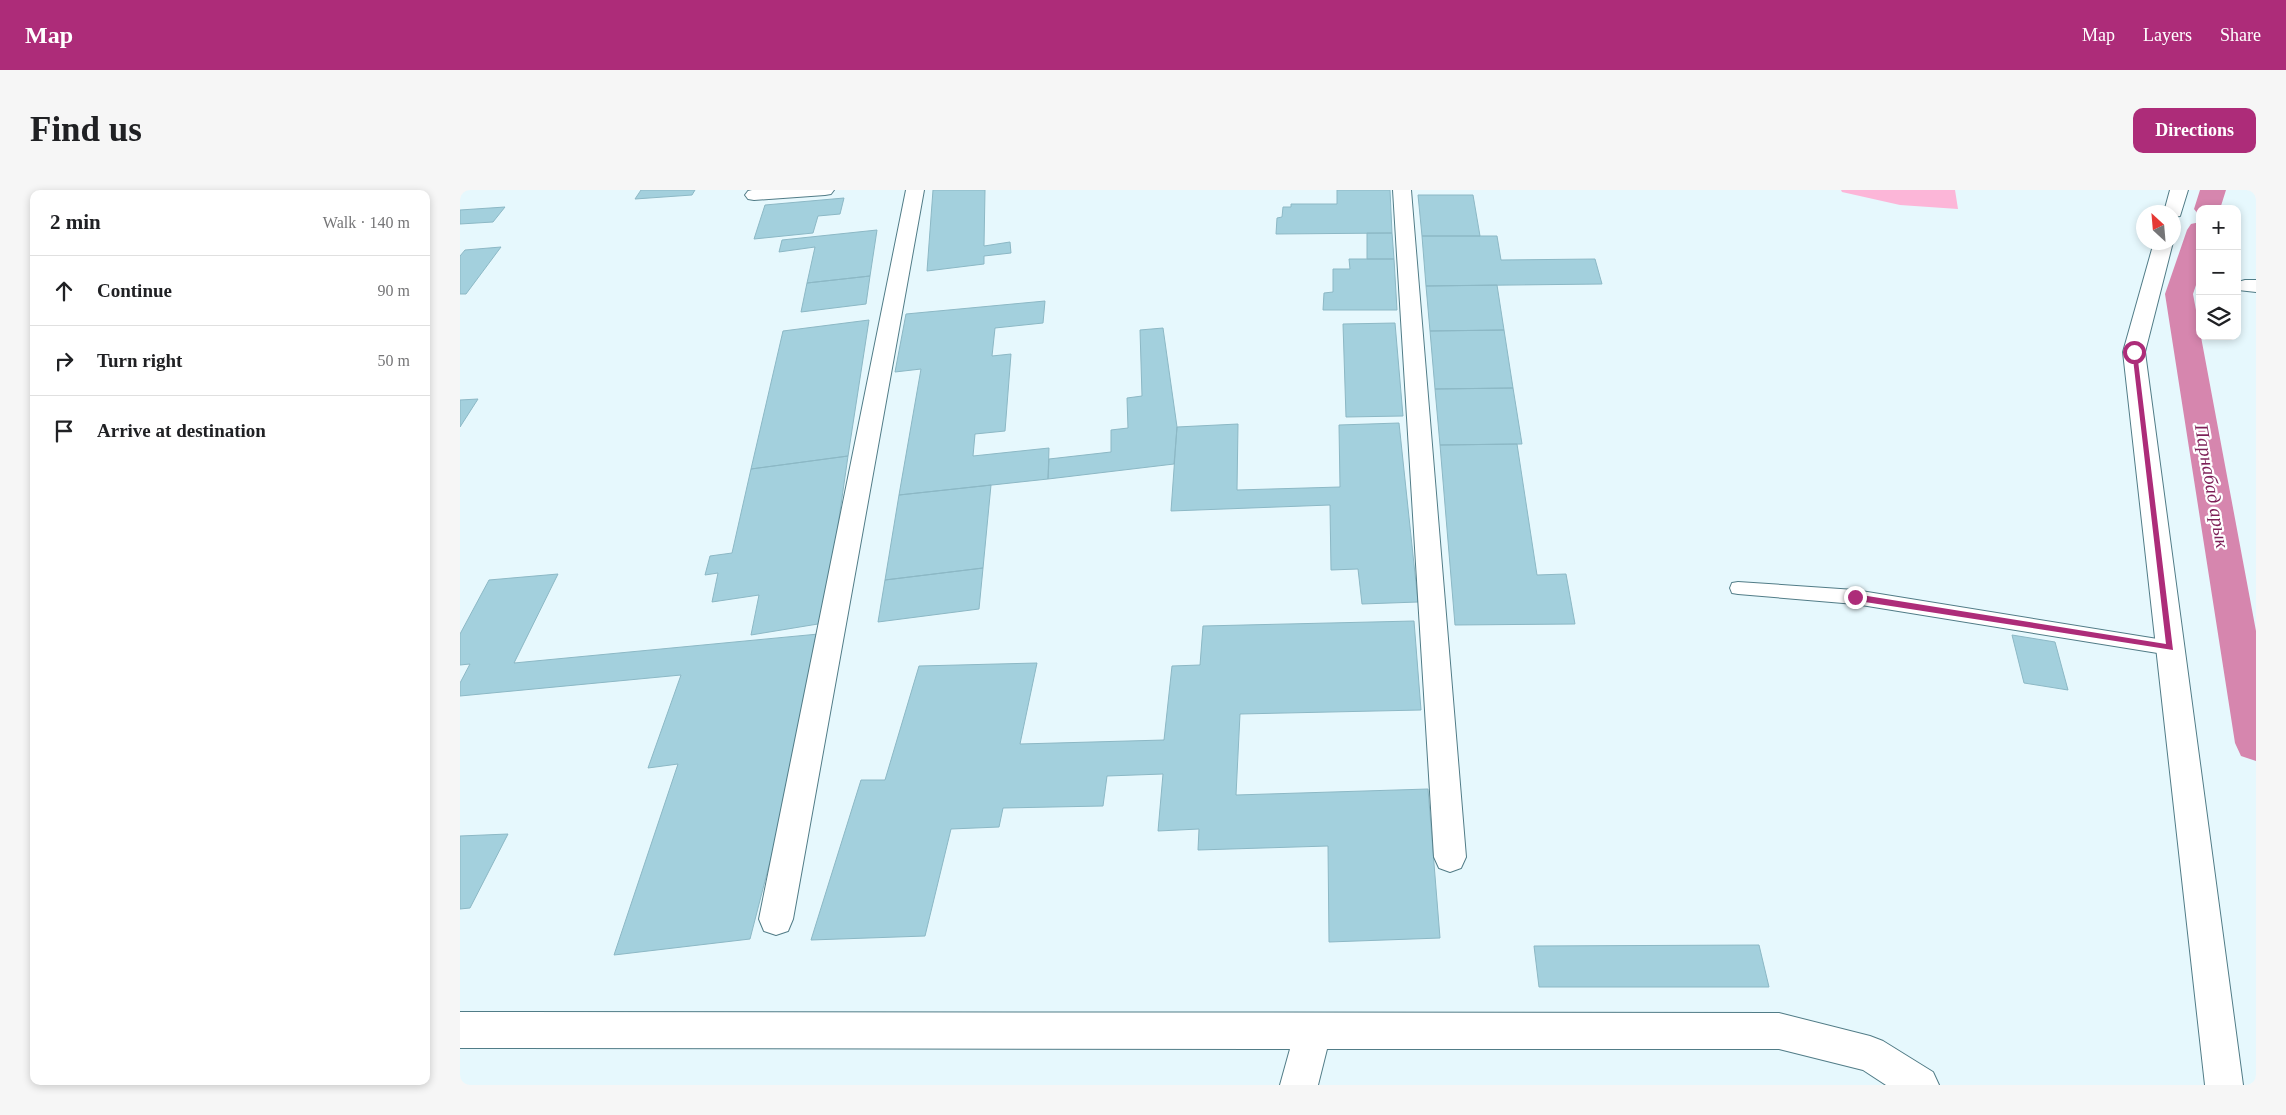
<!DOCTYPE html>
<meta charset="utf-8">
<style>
:root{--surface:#fff;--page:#f6f6f6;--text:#202124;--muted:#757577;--line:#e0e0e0;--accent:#ad2c79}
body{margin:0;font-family:Georgia,serif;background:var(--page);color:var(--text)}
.controls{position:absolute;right:15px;top:15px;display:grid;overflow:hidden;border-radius:10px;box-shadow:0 2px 8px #0003}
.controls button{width:45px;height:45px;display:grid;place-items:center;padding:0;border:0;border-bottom:1px solid var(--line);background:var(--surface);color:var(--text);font:25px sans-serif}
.compass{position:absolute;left:1676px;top:15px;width:45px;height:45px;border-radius:50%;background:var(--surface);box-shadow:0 2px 8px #0003;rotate:334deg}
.stop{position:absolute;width:15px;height:15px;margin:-11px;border:4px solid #ad2c79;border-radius:50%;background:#fff}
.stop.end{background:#ad2c79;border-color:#fff;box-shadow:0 1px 5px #0008}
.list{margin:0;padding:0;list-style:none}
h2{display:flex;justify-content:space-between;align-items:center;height:65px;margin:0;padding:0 20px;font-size:21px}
h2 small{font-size:16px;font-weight:400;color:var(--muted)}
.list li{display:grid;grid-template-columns:32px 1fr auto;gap:15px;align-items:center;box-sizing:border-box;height:70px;padding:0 20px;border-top:1px solid var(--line)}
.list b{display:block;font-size:19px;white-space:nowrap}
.list em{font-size:16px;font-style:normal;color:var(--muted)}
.icon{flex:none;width:28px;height:28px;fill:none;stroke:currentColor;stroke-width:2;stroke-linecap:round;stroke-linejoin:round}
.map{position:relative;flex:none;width:1796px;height:895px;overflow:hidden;border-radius:10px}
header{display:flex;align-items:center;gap:30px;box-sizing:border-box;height:70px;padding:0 25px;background:var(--accent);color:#fff}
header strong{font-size:24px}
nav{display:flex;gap:28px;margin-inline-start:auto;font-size:18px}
.intro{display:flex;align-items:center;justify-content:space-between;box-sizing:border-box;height:120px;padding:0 30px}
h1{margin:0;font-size:35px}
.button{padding:12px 22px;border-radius:10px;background:var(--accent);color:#fff;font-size:18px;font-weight:700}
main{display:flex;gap:30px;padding:0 30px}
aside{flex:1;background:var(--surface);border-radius:10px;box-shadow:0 2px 8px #0003}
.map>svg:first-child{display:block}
</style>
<header>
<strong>Map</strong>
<nav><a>Map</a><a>Layers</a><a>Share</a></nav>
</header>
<div class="intro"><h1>Find us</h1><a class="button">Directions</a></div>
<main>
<aside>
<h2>2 min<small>Walk · 140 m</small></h2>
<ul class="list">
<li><svg class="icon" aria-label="ahead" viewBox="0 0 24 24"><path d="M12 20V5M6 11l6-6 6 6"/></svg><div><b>Continue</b></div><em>90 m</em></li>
<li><svg class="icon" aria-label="right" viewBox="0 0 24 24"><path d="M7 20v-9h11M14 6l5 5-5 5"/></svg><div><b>Turn right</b></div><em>50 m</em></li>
<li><svg class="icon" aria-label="arrive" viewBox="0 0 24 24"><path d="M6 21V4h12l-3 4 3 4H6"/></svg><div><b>Arrive at destination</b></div></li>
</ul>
</aside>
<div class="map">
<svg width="1796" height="895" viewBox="0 0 1796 895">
<rect width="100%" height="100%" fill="#e6f8fd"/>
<!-- green -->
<path fill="#fcb6d8" d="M 1381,0 L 1495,0 L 1498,19 L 1440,15 L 1382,2 Z"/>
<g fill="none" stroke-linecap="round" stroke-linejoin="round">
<!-- canal -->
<path fill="#d686ae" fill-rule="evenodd" d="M 1740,0 L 1766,0 L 1760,19 L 1740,19 L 1740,25 L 1738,24 L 1734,19 Z
M 1740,32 L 1740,83 L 1733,104 L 1796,441 L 1796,571 L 1781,566 L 1775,553 L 1705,104 L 1727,40 L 1731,34 Z"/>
</g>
<!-- building -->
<path fill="#a3d0dd" stroke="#8cb8c5" d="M 181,0 L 235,0 L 232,5 L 175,9 Z
M 473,0 L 525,0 L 524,56 L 550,52 L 551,63 L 524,66 L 524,74 L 467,81 Z
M 877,0 L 930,0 L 932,43 L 816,44 L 817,28 L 822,27 L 823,17 L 831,17 L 831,14 L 877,14 Z
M 958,5 L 1013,5 L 1020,46 L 962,46 Z
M 384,8 L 380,24 L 358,26 L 353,43 L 294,49 L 305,15 Z
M 45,17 L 33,32 L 0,34 L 0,20 Z
M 417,40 L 410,86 L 347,93 L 355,57 L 319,62 L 322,50 Z
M 907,43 L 932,43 L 934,69 L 907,69 Z
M 962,46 L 1037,46 L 1041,70 L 1135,69 L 1142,94 L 966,96 Z
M 41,57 L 6,104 L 0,104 L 0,66 L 5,60 Z
M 889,69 L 934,69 L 937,120 L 863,120 L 864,103 L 873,102 L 873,79 L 890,79 Z
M 410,86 L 406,114 L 341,122 L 347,93 Z
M 1037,95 L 1044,140 L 970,141 L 966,96 Z
M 585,111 L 583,133 L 535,138 L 532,166 L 551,164 L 545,241 L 515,244 L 513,266 L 589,258 L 588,289 L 439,305 L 461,179 L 435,182 L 446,124 Z
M 409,130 L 388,266 L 291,279 L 323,141 Z
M 935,133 L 943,226 L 886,227 L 883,134 Z
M 703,138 L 717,237 L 714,274 L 588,289 L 589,269 L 651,262 L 651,240 L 668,238 L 667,208 L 682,206 L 680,140 Z
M 1044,140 L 1053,198 L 975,199 L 970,141 Z
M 1053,198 L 1062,254 L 980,255 L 975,199 Z
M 18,209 L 0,237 L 0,210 Z
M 939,233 L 958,412 L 902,414 L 898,379 L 871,380 L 870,315 L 711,321 L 717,237 L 778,234 L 777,300 L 880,297 L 879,235 Z
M 1057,254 L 1077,385 L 1106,384 L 1115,434 L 995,435 L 980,255 Z
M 388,266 L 364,433 L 291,445 L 299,405 L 252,412 L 258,383 L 245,385 L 250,366 L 272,363 L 291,279 Z
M 531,295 L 523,378 L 425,390 L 439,305 Z
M 523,378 L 519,419 L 418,432 L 425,390 Z
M 98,384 L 54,473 L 369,443 L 290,749 L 154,765 L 218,574 L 188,578 L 221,485 L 0,506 L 0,493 L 10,474 L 0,475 L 0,444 L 29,390 Z
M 954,431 L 961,520 L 780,524 L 776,605 L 968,599 L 980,748 L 869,752 L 868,656 L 738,660 L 739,639 L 698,641 L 703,584 L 647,586 L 643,616 L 543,618 L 539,637 L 491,639 L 465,746 L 351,750 L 401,590 L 425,590 L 459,476 L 577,473 L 560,554 L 704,550 L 712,476 L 740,475 L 743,436 Z
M 1552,445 L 1595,452 L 1608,500 L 1564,493 Z
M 48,644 L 10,718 L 0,719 L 0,646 Z
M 1299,755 L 1309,797 L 1079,797 L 1074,756 Z"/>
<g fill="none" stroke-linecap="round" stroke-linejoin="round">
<defs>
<path id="lane" d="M 1278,392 L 1395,400 L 1710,451 L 1716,453 L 1719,458 L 1716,463 L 1710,465 L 1395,414 L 1278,404 L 1272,403 L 1270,398 L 1272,393 Z"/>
<path id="street" d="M 292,0 L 374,0 L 371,4 L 365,5 L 294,10 L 288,9 L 285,5 L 288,1 Z
M 446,0 L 464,0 L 333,729 L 328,741 L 316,745 L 304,741 L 299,729 Z
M 933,0 L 951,0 L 1006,667 L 1001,678 L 990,682 L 979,678 L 974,667 Z
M 1710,0 L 1728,0 L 1720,26 L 1714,27 L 1714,22 L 1704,22 Z
M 1694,52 L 1713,52 L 1685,162 L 1783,895 L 1745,895 L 1663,162 Z
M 1785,90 L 1796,90 L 1796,102 L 1778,100 L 1778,92 Z
M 0,822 L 1319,823 L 1410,846 L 1423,851 L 1473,882 L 1479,895 L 1426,895 L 1403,880 L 1319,859 L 867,859 L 858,895 L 820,895 L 830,859 L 0,858 Z"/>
</defs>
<!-- lane casing -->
<use href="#lane" stroke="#517c87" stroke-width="2"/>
<!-- street casing -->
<use href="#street" stroke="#517c87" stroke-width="2"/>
<!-- lane -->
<use href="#lane" fill="#fff" fill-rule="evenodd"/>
<!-- street -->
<use href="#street" fill="#fff" fill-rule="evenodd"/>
</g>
<!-- route -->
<path fill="#ad2c79" d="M 1672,160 L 1677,162 L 1713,460 L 1392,410 L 1392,405 L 1395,404 L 1706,454 Z"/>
<g text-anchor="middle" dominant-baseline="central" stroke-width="4.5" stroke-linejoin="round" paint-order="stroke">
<!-- water labels -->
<g font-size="19" font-style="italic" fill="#7d1f57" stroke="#fff">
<text transform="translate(1752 296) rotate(80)">Парнабад арык</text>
</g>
</g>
</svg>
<div class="controls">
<button>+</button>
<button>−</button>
<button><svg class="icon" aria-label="layers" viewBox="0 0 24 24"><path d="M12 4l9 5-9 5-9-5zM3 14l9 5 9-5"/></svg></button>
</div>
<svg class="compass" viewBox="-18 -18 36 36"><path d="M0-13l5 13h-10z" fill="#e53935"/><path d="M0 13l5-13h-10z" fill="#757577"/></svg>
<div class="stop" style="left:1674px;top:162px"></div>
<div class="stop end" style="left:1395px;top:407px"></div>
</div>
</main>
